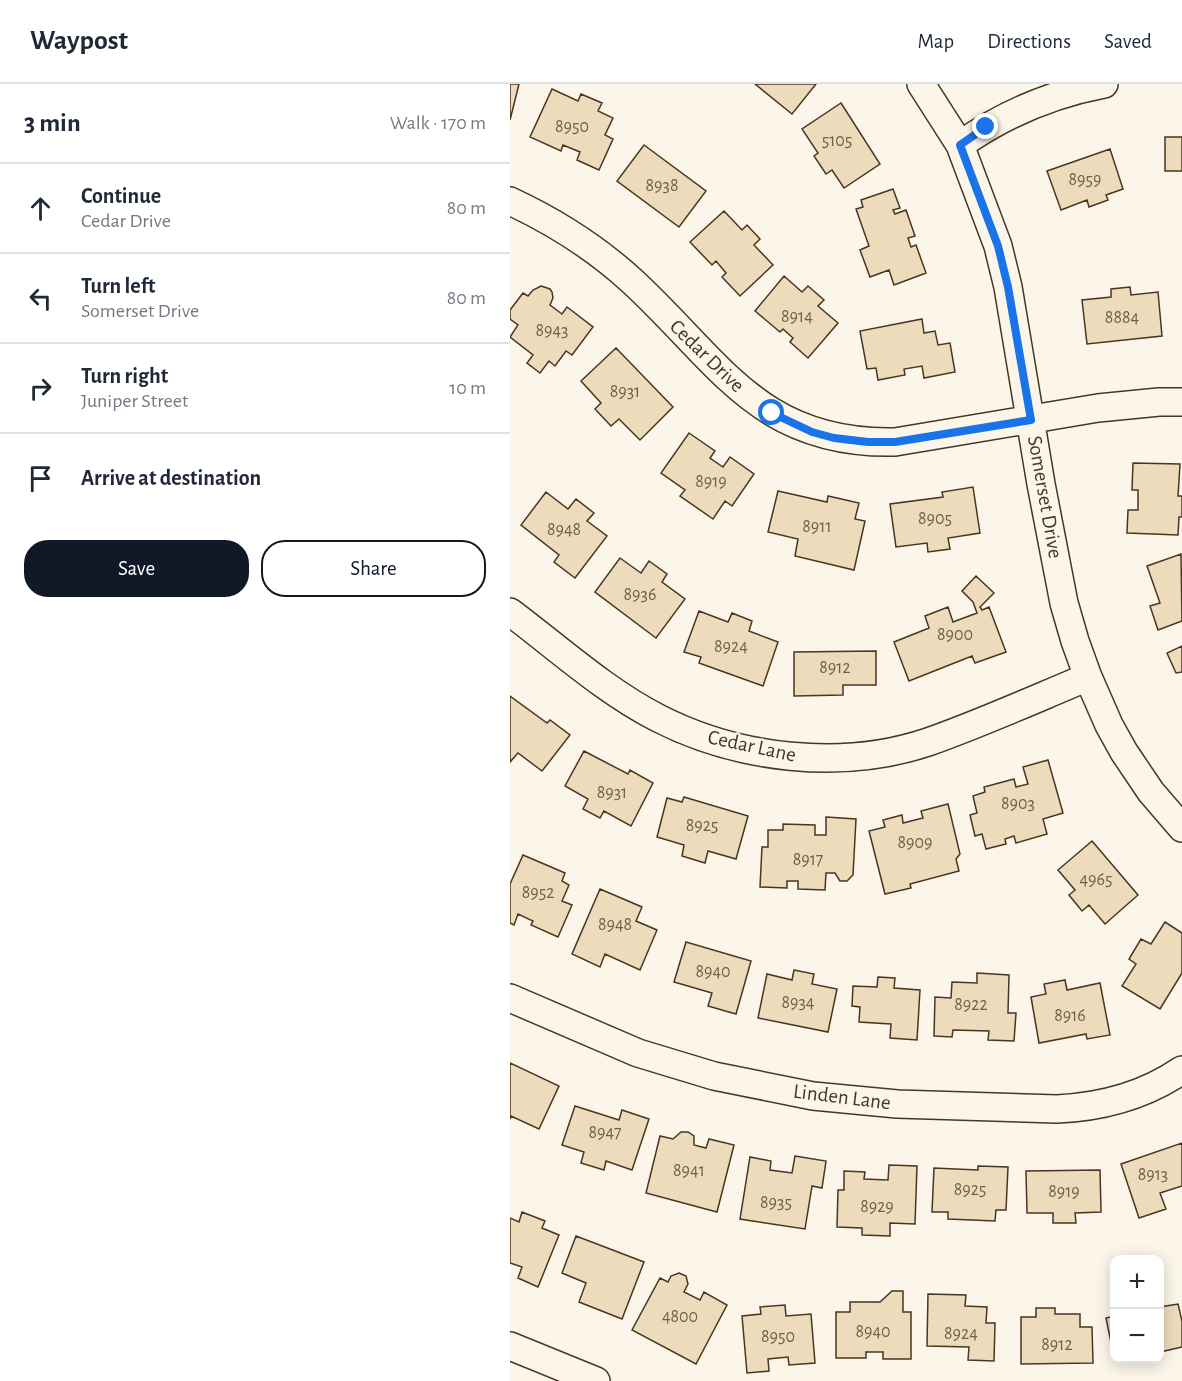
<!DOCTYPE html>
<meta charset="utf-8">
<style>
:root{--surface:#fff;--page:#f6f6f7;--text:#1f2937;--muted:#747a83;--line:#e0e1e3;--accent:#111827}
body{margin:0;font-family:"Alegreya Sans",sans-serif;background:var(--page);color:var(--text)}
.controls{position:absolute;right:18px;bottom:18px;display:grid;overflow:hidden;border-radius:12px;box-shadow:0 3px 15px #0003}
.controls button{width:54px;height:54px;display:grid;place-items:center;padding:0;border:0;border-bottom:2px solid var(--line);background:var(--surface);color:var(--text);font:30px sans-serif}
.stop{position:absolute;width:18px;height:18px;margin:-14px;border:4px solid #1a73e8;border-radius:50%;background:#fff}
.stop.end{background:#1a73e8;border-color:#fff;box-shadow:0 2px 6px #0008}
.list{margin:0;padding:0;list-style:none}
h2{display:flex;justify-content:space-between;align-items:center;height:78px;margin:0;padding:0 24px;font-size:26px}
h2 small{font-size:20px;font-weight:400;color:var(--muted)}
.list li{display:grid;grid-template-columns:39px 1fr auto;gap:18px;align-items:center;box-sizing:border-box;height:90px;padding:0 24px;border-top:2px solid var(--line)}
.list b{display:block;font-size:22px;white-space:nowrap}
.list p{margin:0;font-size:20px;white-space:nowrap;color:var(--muted)}
.list em{font-size:20px;font-style:normal;color:var(--muted)}
.actions{display:flex;gap:12px;padding:18px 24px}
.actions a{flex:1;padding:14px 0;border:2px solid var(--accent);border-radius:24px;text-align:center;font-size:21px;color:var(--accent)}
.actions .main{background:var(--accent);color:#fff}
.icon{flex:none;width:33px;height:33px;fill:none;stroke:currentColor;stroke-width:2;stroke-linecap:round;stroke-linejoin:round}
.map{position:relative;flex:none;width:672px;height:1297px;overflow:hidden}
header{display:flex;align-items:center;gap:36px;box-sizing:border-box;height:84px;padding:0 30px;background:var(--surface);border-bottom:2px solid var(--line)}
header strong{font-size:28px}
nav{display:flex;gap:33px;margin-inline-start:auto;font-size:21px}
main{display:flex}
aside{flex:1;background:var(--surface)}
.map>svg:first-child{display:block}
</style>
<header>
<strong>Waypost</strong>
<nav><a>Map</a><a>Directions</a><a>Saved</a></nav>
</header>
<main>
<aside>
<h2>3 min<small>Walk · 170 m</small></h2>
<ul class="list">
<li><svg class="icon" aria-label="ahead" viewBox="0 0 24 24"><path d="M12 20V5M6 11l6-6 6 6"/></svg><div><b>Continue</b><p>Cedar Drive</p></div><em>80 m</em></li>
<li><svg class="icon" aria-label="left" viewBox="0 0 24 24"><path d="M17 20v-9H6M10 6l-5 5 5 5"/></svg><div><b>Turn left</b><p>Somerset Drive</p></div><em>80 m</em></li>
<li><svg class="icon" aria-label="right" viewBox="0 0 24 24"><path d="M7 20v-9h11M14 6l5 5-5 5"/></svg><div><b>Turn right</b><p>Juniper Street</p></div><em>10 m</em></li>
<li><svg class="icon" aria-label="arrive" viewBox="0 0 24 24"><path d="M6 21V4h12l-3 4 3 4H6"/></svg><div><b>Arrive at destination</b></div></li>
</ul>
<div class="actions"><a class="main">Save</a><a>Share</a></div>
</aside>
<div class="map">
<svg width="672" height="1297" viewBox="0 0 672 1297">
<rect width="100%" height="100%" fill="#fbf6e9"/>
<!-- building -->
<path fill="#ecdcbc" stroke="#4a3520" stroke-width="1.5" d="M 0,0 L 9,0 L 0,36 Z
M 245,0 L 306,0 L 282,30 Z
M 42,5 L 68,17 L 71,10 L 92,19 L 88,27 L 103,34 L 95,51 L 103,55 L 89,86 L 67,76 L 70,68 L 53,61 L 51,67 L 20,53 Z
M 331,19 L 370,80 L 334,104 L 322,86 L 316,90 L 304,72 L 308,69 L 292,45 Z
M 655,53 L 672,53 L 672,87 L 655,87 Z
M 134,61 L 196,107 L 169,143 L 107,97 Z
M 600,65 L 613,105 L 596,111 L 598,116 L 579,123 L 577,116 L 551,126 L 537,87 Z
M 383,105 L 390,124 L 383,126 L 385,130 L 396,126 L 405,152 L 398,154 L 401,163 L 406,161 L 416,189 L 384,201 L 379,186 L 360,193 L 350,166 L 359,162 L 346,125 L 353,123 L 351,116 Z
M 214,127 L 232,146 L 237,141 L 250,155 L 244,161 L 263,181 L 230,212 L 212,193 L 216,189 L 206,177 L 202,181 L 180,158 Z
M 274,192 L 292,208 L 298,202 L 314,216 L 308,222 L 328,239 L 298,274 L 280,258 L 283,254 L 273,245 L 270,248 L 245,227 Z
M 31,202 L 40,205 L 42,208 L 43,214 L 40,221 L 52,230 L 57,223 L 83,243 L 62,271 L 56,267 L 45,282 L 39,277 L 30,289 L 17,279 L 23,271 L 0,253 L 8,241 L 0,235 L 0,226 L 13,209 L 18,212 L 23,206 Z
M 620,203 L 621,211 L 648,208 L 652,252 L 577,260 L 572,216 L 601,213 L 601,205 Z
M 412,235 L 414,249 L 425,247 L 428,261 L 440,259 L 445,288 L 414,294 L 412,282 L 394,285 L 395,291 L 368,296 L 366,284 L 357,285 L 350,247 Z
M 106,264 L 163,323 L 130,356 L 109,335 L 101,342 L 85,325 L 91,319 L 71,297 Z
M 179,349 L 205,367 L 200,374 L 213,383 L 220,373 L 244,390 L 222,422 L 215,417 L 203,435 L 170,412 L 175,406 L 151,389 Z
M 623,379 L 670,380 L 668,412 L 672,412 L 672,433 L 669,433 L 668,451 L 617,449 L 618,426 L 628,426 L 628,406 L 622,406 Z
M 463,403 L 470,449 L 438,454 L 440,465 L 418,468 L 417,459 L 386,463 L 380,420 L 433,413 L 432,408 Z
M 268,407 L 317,418 L 318,412 L 349,419 L 345,435 L 355,437 L 344,486 L 285,472 L 288,455 L 258,448 Z
M 36,408 L 58,425 L 66,415 L 84,429 L 77,437 L 97,452 L 65,494 L 44,478 L 49,471 L 11,441 Z
M 671,470 L 672,537 L 648,546 L 640,522 L 650,519 L 637,482 Z
M 110,474 L 131,489 L 139,477 L 157,490 L 152,498 L 175,515 L 146,554 L 85,508 Z
M 466,492 L 484,509 L 470,523 L 472,526 L 479,523 L 496,568 L 465,579 L 462,572 L 399,597 L 384,558 L 419,544 L 415,532 L 438,523 L 443,538 L 467,529 L 463,518 L 452,507 Z
M 189,527 L 218,538 L 222,529 L 242,537 L 239,547 L 268,558 L 253,602 L 189,579 L 191,573 L 174,568 Z
M 672,562 L 672,588 L 666,589 L 657,569 Z
M 366,567 L 366,601 L 333,601 L 333,611 L 284,612 L 284,568 Z
M 0,612 L 37,639 L 40,636 L 60,651 L 32,687 L 8,669 L 0,678 Z
M 74,667 L 118,690 L 120,686 L 143,699 L 121,742 L 94,727 L 90,734 L 73,725 L 78,715 L 55,702 Z
M 538,676 L 553,729 L 533,735 L 537,750 L 506,759 L 504,752 L 495,755 L 496,760 L 476,765 L 472,750 L 465,752 L 460,731 L 467,729 L 463,712 L 475,708 L 474,703 L 504,695 L 506,703 L 518,700 L 513,683 Z
M 174,713 L 238,732 L 226,775 L 198,767 L 195,779 L 172,772 L 174,761 L 147,753 L 157,714 L 172,718 Z
M 438,720 L 450,770 L 446,775 L 449,787 L 400,800 L 401,804 L 375,810 L 359,747 L 375,743 L 373,736 L 392,731 L 393,739 L 413,734 L 411,727 Z
M 316,733 L 346,735 L 343,791 L 337,797 L 330,797 L 325,789 L 316,789 L 315,806 L 288,805 L 288,797 L 277,797 L 277,804 L 250,803 L 252,763 L 258,763 L 258,746 L 273,746 L 273,740 L 305,741 L 305,751 L 316,751 Z
M 582,757 L 628,811 L 595,840 L 579,821 L 572,827 L 559,811 L 565,806 L 548,786 Z
M 13,771 L 55,789 L 52,797 L 59,801 L 52,817 L 62,821 L 48,853 L 21,841 L 23,837 L 8,830 L 4,841 L 0,839 L 0,800 Z
M 90,805 L 132,823 L 126,837 L 147,846 L 130,886 L 95,870 L 90,883 L 62,870 Z
M 655,838 L 672,849 L 672,889 L 650,925 L 612,902 L 626,880 L 619,875 L 631,855 L 641,860 Z
M 176,858 L 241,877 L 226,930 L 198,922 L 202,909 L 164,898 Z
M 284,886 L 304,890 L 302,900 L 327,905 L 318,948 L 248,934 L 257,890 L 282,896 Z
M 467,889 L 499,891 L 498,929 L 506,929 L 504,957 L 478,956 L 479,947 L 443,946 L 442,953 L 424,952 L 425,913 L 441,914 L 442,898 L 467,899 Z
M 368,893 L 385,894 L 384,904 L 410,906 L 407,956 L 380,954 L 381,940 L 349,938 L 350,923 L 342,922 L 343,902 L 367,903 Z
M 555,896 L 557,906 L 590,899 L 600,951 L 577,955 L 576,950 L 529,959 L 521,913 L 536,910 L 534,900 Z
M 0,979 L 49,1002 L 29,1045 L 1,1032 L 0,1035 Z
M 65,1022 L 109,1036 L 112,1026 L 139,1035 L 122,1086 L 96,1077 L 94,1086 L 71,1079 L 74,1068 L 52,1061 Z
M 171,1048 L 178,1048 L 184,1052 L 184,1061 L 196,1064 L 199,1055 L 224,1061 L 207,1128 L 136,1109 L 150,1052 L 163,1055 Z
M 672,1059 L 672,1102 L 650,1109 L 656,1125 L 629,1134 L 611,1080 Z
M 285,1072 L 316,1077 L 312,1104 L 302,1102 L 295,1145 L 230,1135 L 240,1073 L 261,1077 L 260,1086 L 282,1089 Z
M 379,1081 L 407,1082 L 405,1140 L 380,1139 L 380,1152 L 352,1151 L 352,1144 L 327,1143 L 328,1106 L 334,1106 L 334,1087 L 355,1088 L 354,1095 L 378,1096 Z
M 468,1082 L 498,1083 L 496,1126 L 486,1126 L 485,1137 L 438,1135 L 438,1128 L 422,1128 L 424,1084 L 468,1086 Z
M 590,1086 L 591,1128 L 565,1129 L 566,1139 L 543,1139 L 543,1129 L 517,1129 L 516,1087 Z
M 12,1128 L 35,1137 L 32,1144 L 49,1151 L 28,1203 L 8,1194 L 12,1183 L 0,1179 L 0,1134 L 9,1138 Z
M 66,1152 L 134,1178 L 112,1235 L 69,1218 L 76,1199 L 52,1189 Z
M 169,1189 L 176,1192 L 178,1200 L 174,1208 L 190,1216 L 194,1208 L 217,1221 L 186,1280 L 122,1246 L 150,1194 L 158,1198 L 161,1192 Z
M 382,1207 L 393,1207 L 393,1228 L 401,1228 L 401,1275 L 373,1275 L 373,1268 L 356,1268 L 356,1274 L 326,1274 L 326,1228 L 340,1228 L 340,1218 L 370,1218 Z
M 418,1210 L 456,1211 L 455,1222 L 477,1223 L 476,1239 L 485,1239 L 484,1277 L 458,1276 L 459,1263 L 417,1262 Z
M 668,1220 L 672,1237 L 672,1263 L 650,1268 L 650,1223 Z
M 275,1221 L 276,1232 L 301,1230 L 305,1279 L 279,1281 L 278,1273 L 258,1275 L 259,1287 L 237,1289 L 232,1232 L 251,1230 L 250,1223 Z
M 526,1224 L 545,1224 L 545,1230 L 570,1230 L 570,1243 L 582,1243 L 583,1279 L 511,1280 L 511,1233 L 526,1233 Z
M 604,1232 L 604,1273 L 596,1234 Z"/>
<g fill="none" stroke-linecap="round" stroke-linejoin="round">
<defs>
<path id="minor" d="M 411,0 L 450,61 L 488,162 L 498,203 L 531,400 L 554,519 L 565,557 L 578,593 L 599,641 L 614,668 L 641,708 L 672,744
M 450,61 C 494,30 541,10 594,0
M 0,117 C 45,138 86,164 122,197 C 210,278 249,361 385,358 L 588,324 L 649,318 L 672,318
M 0,528 C 48,564 95,607 148,634 C 228,675 332,687 418,658 C 472,639 525,615 578,593
M 0,914 L 128,969 L 204,992 L 303,1012 L 387,1020 L 547,1025 C 592,1023 634,1012 672,986
M 0,1262 L 86,1297"/>
</defs>
<!-- minor casing -->
<use href="#minor" stroke="#4a3520" stroke-width="30"/>
<!-- minor -->
<use href="#minor" stroke="#fbf6e9" stroke-width="27"/>
</g>
<g fill="none" stroke-linecap="round" stroke-linejoin="round">
<!-- route -->
<path stroke="#1a73e8" stroke-width="8" d="M 262,329 L 302,348 L 324,354 L 358,358 L 385,358 L 521,336 L 498,203 L 488,162 L 450,61 L 476,43"/>
</g>
<g text-anchor="middle" dominant-baseline="central" stroke-width="4.5" stroke-linejoin="round" paint-order="stroke">
<!-- number labels -->
<g font-size="18" fill="#725f47">
<text x="62" y="43">8950</text>
<text x="327" y="57">5105</text>
<text x="575" y="96">8959</text>
<text x="152" y="102">8938</text>
<text x="287" y="233">8914</text>
<text x="612" y="234">8884</text>
<text x="42" y="247">8943</text>
<text x="115" y="308">8931</text>
<text x="201" y="398">8919</text>
<text x="425" y="435">8905</text>
<text x="307" y="443">8911</text>
<text x="54" y="446">8948</text>
<text x="130" y="511">8936</text>
<text x="445" y="551">8900</text>
<text x="221" y="563">8924</text>
<text x="325" y="584">8912</text>
<text x="102" y="709">8931</text>
<text x="508" y="720">8903</text>
<text x="192" y="742">8925</text>
<text x="405" y="759">8909</text>
<text x="298" y="776">8917</text>
<text x="586" y="796">4965</text>
<text x="28" y="809">8952</text>
<text x="105" y="841">8948</text>
<text x="203" y="888">8940</text>
<text x="288" y="919">8934</text>
<text x="461" y="921">8922</text>
<text x="560" y="932">8916</text>
<text x="95" y="1049">8947</text>
<text x="179" y="1087">8941</text>
<text x="643" y="1091">8913</text>
<text x="460" y="1106">8925</text>
<text x="554" y="1108">8919</text>
<text x="266" y="1119">8935</text>
<text x="367" y="1123">8929</text>
<text x="170" y="1233">4800</text>
<text x="363" y="1248">8940</text>
<text x="451" y="1250">8924</text>
<text x="268" y="1253">8950</text>
<text x="547" y="1261">8912</text>
</g>
<!-- street labels -->
<g font-size="21" fill="#4a3520" stroke="#fbf6e9">
<text transform="translate(197 272) rotate(44)">Cedar Drive</text>
<text transform="translate(535 413) rotate(80)">Somerset Drive</text>
<text transform="translate(242 662) rotate(12)">Cedar Lane</text>
<text transform="translate(332 1013) rotate(7)">Linden Lane</text>
</g>
</g>
</svg>
<div class="controls">
<button>+</button>
<button>−</button>
</div>
<div class="stop" style="left:262px;top:329px"></div>
<div class="stop end" style="left:476px;top:43px"></div>
</div>
</main>
